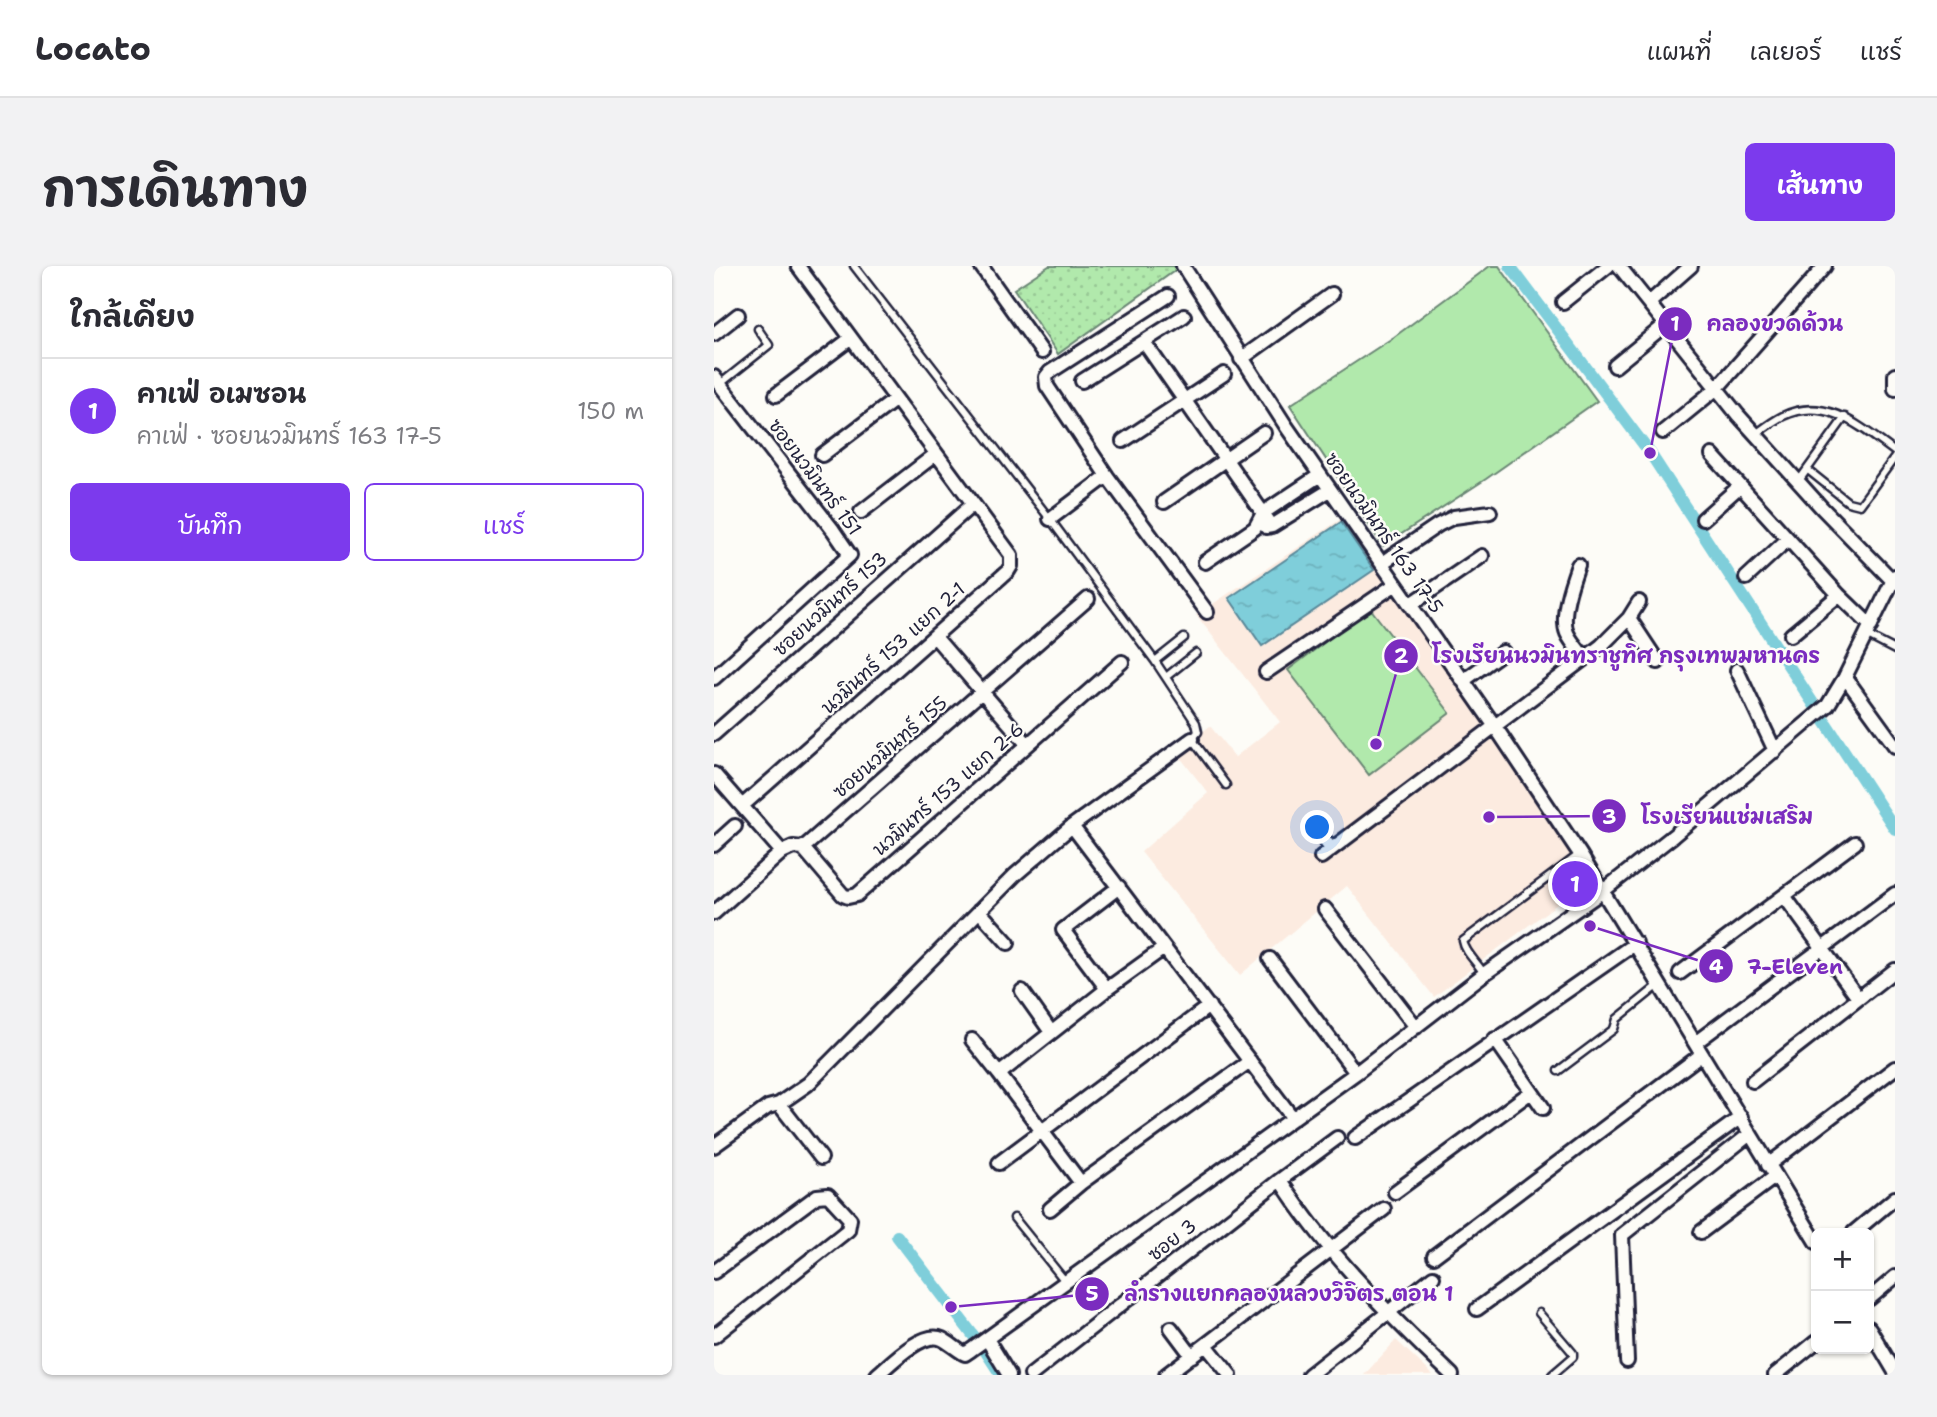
<!DOCTYPE html>
<html lang="th">
<meta charset="utf-8">
<style>
:root{--surface:#fff;--page:#f2f2f3;--text:#2b2b33;--muted:#7c7c81;--line:#e1e1e2;--accent:#7c3aed}
body{margin:0;font-family:"Shantell Sans","Playpen Sans Thai",sans-serif;background:var(--page);color:var(--text)}
.controls{position:absolute;right:21px;bottom:21px;display:grid;overflow:hidden;border-radius:10px;box-shadow:0 2px 5px #0004}
.controls button{width:63px;height:63px;display:grid;place-items:center;padding:0;border:0;border-bottom:2px solid var(--line);background:var(--surface);color:var(--text);font:35px sans-serif}
.you{position:absolute;left:604px;top:562px;width:24px;height:24px;margin:-18px;border:5px solid #fff;border-radius:50%;background:#1a73e8;box-shadow:0 0 0 10px #1a73e833}
.badge{display:grid;place-items:center;width:46px;height:46px;border-radius:50%;background:var(--accent);color:#fff;font-size:23px;font-weight:700}
.pin{position:absolute;translate:-50% -50%;border:4px solid #fff;box-shadow:0 2px 7px #0006}
.list{margin:0;padding:0;list-style:none}
h2{display:flex;justify-content:space-between;align-items:center;height:91px;margin:0;padding:0 28px;font-size:30px}
h2 small{font-size:23px;font-weight:400;color:var(--muted)}
.list li{display:grid;grid-template-columns:46px 1fr auto;gap:21px;align-items:center;box-sizing:border-box;height:105px;padding:0 28px;border-top:2px solid var(--line)}
.list b{display:block;font-size:26px;white-space:nowrap}
.list p{margin:0;font-size:23px;white-space:nowrap;color:var(--muted)}
.list em{font-size:23px;font-style:normal;color:var(--muted)}
.actions{display:flex;gap:14px;padding:21px 28px}
.actions a{flex:1;padding:16px 0;border:2px solid var(--accent);border-radius:10px;text-align:center;font-size:24px;color:var(--accent)}
.actions .main{background:var(--accent);color:#fff}
.map{position:relative;flex:none;width:1181px;height:1109px;overflow:hidden;border-radius:10px}
header{display:flex;align-items:center;gap:42px;box-sizing:border-box;height:98px;padding:0 35px;background:var(--surface);border-bottom:2px solid var(--line)}
header strong{font-size:33px}
nav{display:flex;gap:38px;margin-inline-start:auto;font-size:24px}
.intro{display:flex;align-items:center;justify-content:space-between;box-sizing:border-box;height:168px;padding:0 42px}
h1{margin:0;font-size:49px}
.button{padding:18px 32px;border-radius:10px;background:var(--accent);color:#fff;font-size:24px;font-weight:700}
main{display:flex;gap:42px;padding:0 42px}
aside{flex:1;background:var(--surface);border-radius:10px;box-shadow:0 2px 5px #0004}
.map>svg:first-child{display:block}
</style>
<header>
<strong>Locato</strong>
<nav><a>แผนที่</a><a>เลเยอร์</a><a>แชร์</a></nav>
</header>
<div class="intro"><h1>การเดินทาง</h1><a class="button">เส้นทาง</a></div>
<main>
<aside>
<h2>ใกล้เคียง<small></small></h2>
<ul class="list">
<li><span class="badge">1</span><div><b>คาเฟ่ อเมซอน</b><p>คาเฟ่ · ซอยนวมินทร์ 163 17-5</p></div><em>150 m</em></li>
</ul>
<div class="actions"><a class="main">บันทึก</a><a>แชร์</a></div>
</aside>
<div class="map">
<svg width="1181" height="1109" viewBox="0 0 1181 1109">
<defs>
<pattern id="green-dots" width="8" height="8" patternUnits="userSpaceOnUse" patternTransform="scale(1.75)"><rect width="8" height="8" fill="#b1e9ac"/><path d="M2 2h.1M6 6h.1" fill="none" stroke="#98c895" stroke-width="1.8" stroke-linecap="round"/></pattern>
<pattern id="water-ripples" width="26" height="14" patternUnits="userSpaceOnUse" patternTransform="scale(1.75)"><rect width="26" height="14" fill="#7fceda"/><path d="M2 4q2-2 4 0t4 0M15 11q2-2 4 0t4 0" fill="none" stroke="#6db1bc"/></pattern>
</defs>
<rect width="100%" height="100%" fill="#fdfcf7"/>
<filter id="ink" filterUnits="userSpaceOnUse"><feTurbulence type="fractalNoise" baseFrequency=".0143" numOctaves="2"/><feDisplacementMap in="SourceGraphic" scale="14" xChannelSelector="R" yChannelSelector="G"/><feConvolveMatrix kernelMatrix="1 2 1 2 8 2 1 2 1" color-interpolation-filters="sRGB"/></filter>
<g filter="url(#ink)">
<!-- built -->
<path fill="#fcebe0" d="M 630,251 L 875,614 L 720,731 L 633,620 L 526,709 L 427,586 L 494,527 L 462,486 L 496,460 L 521,491 L 566,456 L 482,349 Z
M 682,1074 L 719,1109 L 650,1109 Z"/>
<!-- green -->
<path fill="url(#green-dots)" stroke="#6a8674" stroke-width="2" d="M 335,0 L 460,0 L 463,3 L 344,88 L 300,23 Z"/>
<!-- pitch -->
<path fill="#b1e9ac" stroke="#6a8674" stroke-width="2" d="M 776,0 L 785,0 L 883,135 L 772,213 L 669,280 L 576,139 L 680,71 Z
M 656,342 L 736,447 L 655,509 L 574,404 Z"/>
<!-- water -->
<path fill="url(#water-ripples)" stroke="#5a899a" stroke-width="2" d="M 627,256 L 660,304 L 548,380 L 515,332 Z"/>
<g fill="none" stroke-linecap="round" stroke-linejoin="round">
<!-- canal -->
<path stroke="#7fceda" stroke-width="12" d="M 796,0 L 936,187 L 1181,563
M 183,970 L 272,1086 L 287,1109"/>
<defs>
<path id="service" d="M 140,0 L 336,253 L 441,395 L 482,457 L 484,466 L 478,473 L 512,519
M 6,118 L 55,79 L 44,63
M 1042,168 C 1050,162 1059,155 1069,150 C 1112,129 1148,162 1181,186
M 1094,204 L 1134,236 L 1146,239 L 1181,191
M 1084,216 L 1131,151
M 1152,369 L 1181,384
M 441,395 L 470,372
M 452,411 L 482,387
M 770,708 C 764,697 751,687 749,675 L 866,588
M 844,805 L 900,763 L 903,753 L 945,719
M 300,952 L 351,1015
M 825,1047 L 859,1087 L 859,1091 L 838,1109"/>
<path id="minor" d="M 267,0 L 328,86
M 469,0 L 572,160 L 780,459 L 866,588 L 1102,976
M 905,0 L 1024,149 L 1108,242 L 1181,317
M 454,30 L 336,106 L 332,111 L 333,120 L 393,210 L 493,346
M 849,36 L 894,0
M 935,37 L 977,0
M 0,68 L 24,49
M 430,76 L 558,260
M 527,93 L 618,28
M 901,100 L 951,59
M 1181,109 L 1181,123
M 0,111 L 119,264 L 136,289 L 0,412
M 368,115 L 470,50
M 62,129 L 136,73
M 949,166 L 1003,122 L 1111,0
M 409,175 L 510,108
M 108,189 L 182,133
M 998,189 L 1125,329 L 1157,360
M 450,236 L 550,167
M 147,246 L 222,188
M 336,253 L 393,210
M 989,253 L 1026,220
M 552,261 L 558,260 L 616,224
M 491,296 L 541,262 L 549,247 L 606,209
M 668,297 L 724,259 L 740,251 L 776,246
M 864,299 C 858,316 846,349 853,367 C 857,376 864,383 870,391
M 1032,312 L 1074,273
M 696,339 L 768,290
M 915,352 L 944,396
M 1077,369 L 1125,329
M 221,371 L 313,478
M 1023,404 L 1061,485
M 552,406 L 682,318
M 1131,411 L 1181,480
M 749,415 L 789,386
M 0,468 L 259,238
M 0,508 L 68,586
M 28,540 L 294,305 L 297,300 L 297,289 L 84,0
M 599,558 L 617,583
M 358,560 L 578,851
M 0,579 L 21,560
M 89,582 L 129,629 L 134,631 L 143,629 L 408,396
M 607,591 L 887,380 L 915,352 L 925,336
M 1071,631 L 1144,732
M 611,643 L 702,761
M 265,645 L 294,677
M 0,647 L 68,586 L 79,581 L 89,582 L 374,333
M 556,693 L 642,807
M 966,707 L 1141,577
M 393,723 L 349,664 L 405,621
M 308,725 L 337,766
M 781,773 L 829,842
M 258,774 L 285,808 L 393,723 L 450,682
M 981,777 L 1181,628
M 285,808 L 367,917
M 1039,815 L 1181,704
M 65,838 L 107,892
M 641,872 L 922,677
M 0,880 L 54,841 L 65,838 L 94,818 L 301,609 L 358,560 L 478,473
M 285,897 L 495,740
M 1054,899 L 1181,802
M 566,914 C 613,987 675,1049 738,1109
M 681,926 L 817,826
M 336,943 L 367,917 L 536,795
M 987,966 L 1062,910
M 1139,967 L 1181,932
M 720,990 L 987,789
M 0,1006 L 103,930 L 114,929 L 136,953 L 134,964 L 0,1070
M 1155,1033 L 1181,1011
M 763,1043 L 1027,851
M 457,1062 L 478,1090
M 1155,1062 L 1181,1106
M 273,1073 L 295,1109
M 492,1079 L 516,1109
M 913,1095 L 908,969 L 1036,868
M 163,1109 C 177,1097 209,1064 228,1073 C 236,1077 243,1084 251,1088 L 257,1084 L 642,807 L 770,708 L 889,625 L 959,570 L 1114,439 L 1131,411 L 1181,310
M 317,1109 L 566,914 L 623,872
M 452,1109 L 670,943
M 595,1109 L 719,1011
M 1061,1109 L 1102,1076"/>
</defs>
<!-- service casing -->
<use href="#service" stroke="#22223b" stroke-width="11"/>
<!-- minor casing -->
<use href="#minor" stroke="#22223b" stroke-width="18"/>
<!-- service -->
<use href="#service" stroke="#fdfcf7" stroke-width="6"/>
<!-- minor -->
<use href="#minor" stroke="#fdfcf7" stroke-width="12"/>
</g>
</g>
<g text-anchor="middle" dominant-baseline="central" stroke-width="5" stroke-linejoin="round" paint-order="stroke">
<!-- street labels -->
<g font-size="19" fill="#22223b" stroke="#fdfcf7">
<text transform="translate(101 211) rotate(53)">ซอยนวมินทร์ 151</text>
<text transform="translate(670 267) rotate(55)">ซอยนวมินทร์ 163 17-5</text>
<text transform="translate(116 338) rotate(-42)">ซอยนวมินทร์ 153</text>
<text transform="translate(179 382) rotate(-42)">นวมินทร์ 153 แยก 2-1</text>
<text transform="translate(176 481) rotate(-41)">ซอยนวมินทร์ 155</text>
<text transform="translate(234 523) rotate(-41)">นวมินทร์ 153 แยก 2-6</text>
<text transform="translate(458 974) rotate(-38)">ซอย 3</text>
</g>
</g>
<!-- callouts -->
<path fill="none" stroke="#7b2cbf" stroke-width="2.5" d="M936 187L961 58M662 478L687 390M775 551L895 550M876 660L1002 700M237 1041L378 1028"/>
<g fill="#7b2cbf" stroke="#fdfcf7" stroke-width="2.5">
<circle cx="936" cy="187" r="7"/>
<circle cx="662" cy="478" r="7"/>
<circle cx="775" cy="551" r="7"/>
<circle cx="876" cy="660" r="7"/>
<circle cx="237" cy="1041" r="7"/>
<circle cx="961" cy="58" r="18"/>
<circle cx="687" cy="390" r="18"/>
<circle cx="895" cy="550" r="18"/>
<circle cx="1002" cy="700" r="18"/>
<circle cx="378" cy="1028" r="18"/>
</g>
<g font-size="21" text-anchor="middle" font-weight="bold" fill="#fff">
<text x="961" y="65">1</text>
<text x="687" y="397">2</text>
<text x="895" y="558">3</text>
<text x="1002" y="708">4</text>
<text x="378" y="1035">5</text>
</g>
<g font-size="21" text-anchor="middle" font-weight="bold" fill="#7b2cbf" stroke="#fdfcf7" stroke-width="5" stroke-linejoin="round" paint-order="stroke">
<text x="1061" y="65">คลองขวดด้วน</text>
<text x="912" y="397">โรงเรียนนวมินทราชูทิศ กรุงเทพมหานคร</text>
<text x="1013" y="558">โรงเรียนแช่มเสริม</text>
<text x="1081" y="708">7-Eleven</text>
<text x="575" y="1035">ลำรางแยกคลองหลวงวิจิตร ตอน 1</text>
</g>
</svg>
<div class="controls">
<button>+</button>
<button>−</button>
</div>
<div class="you"></div>
<div class="pin badge" style="left:861px;top:618px">1</div>
</div>
</main>
